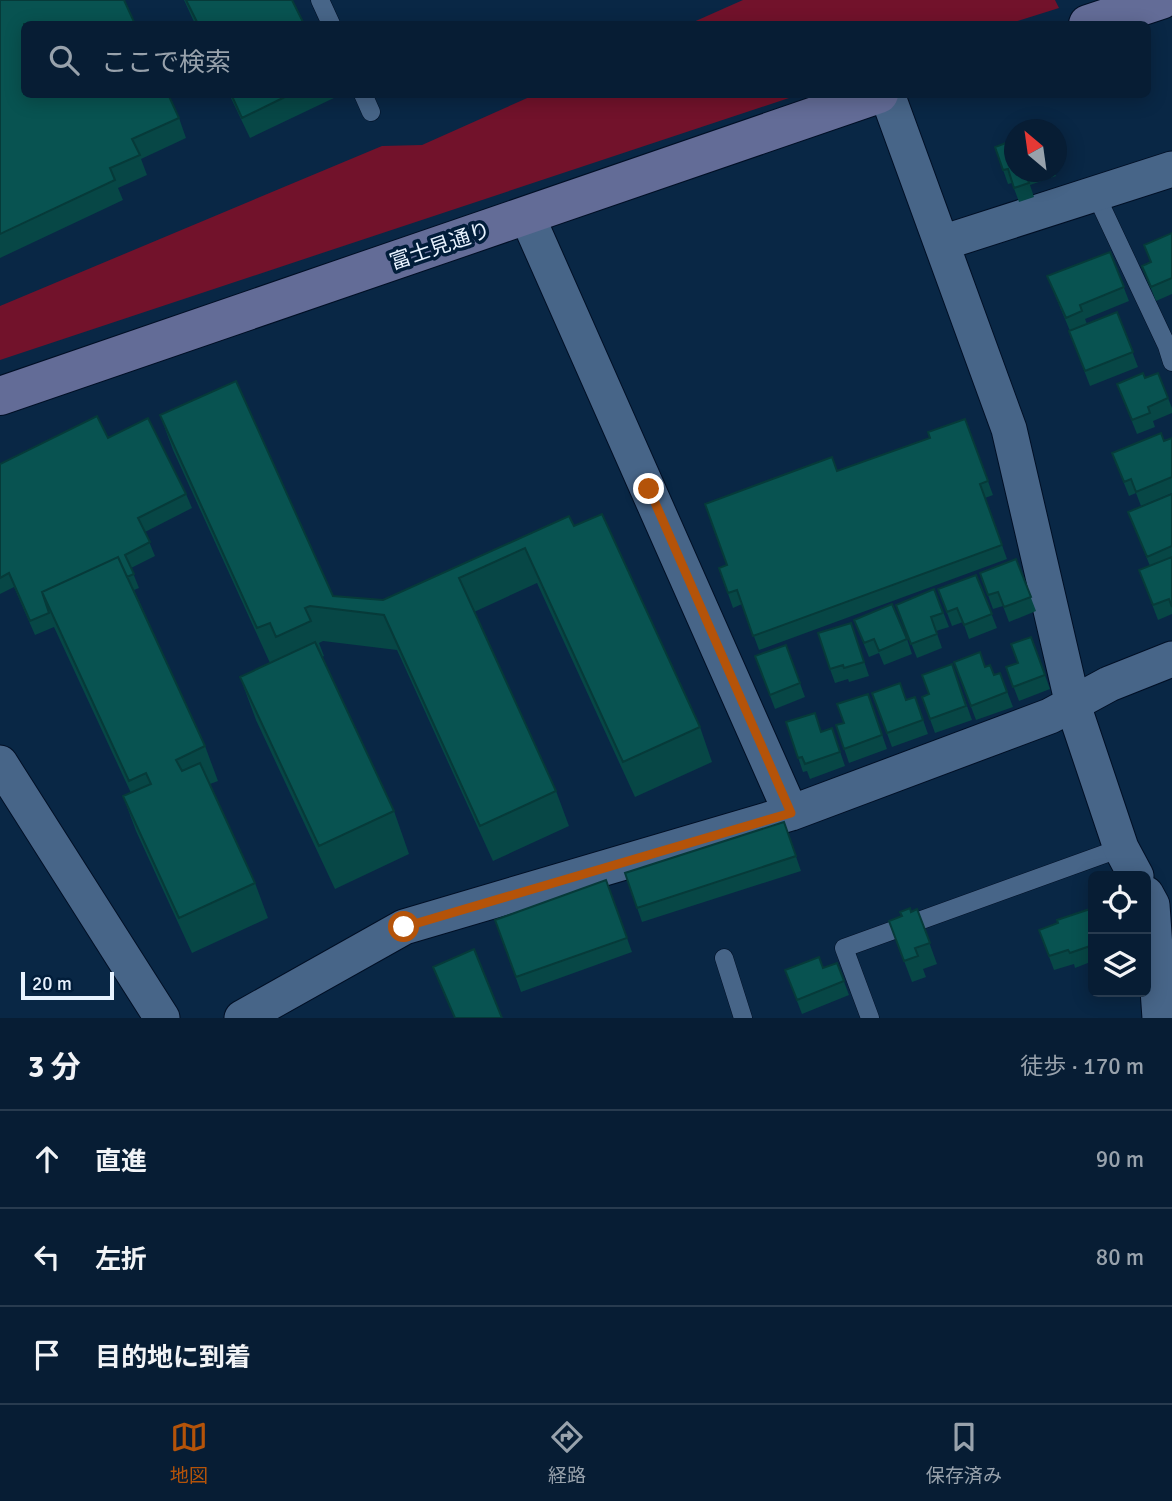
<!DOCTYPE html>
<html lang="ja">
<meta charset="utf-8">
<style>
:root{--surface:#071d34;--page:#10263c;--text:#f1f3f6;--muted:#98a2ac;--line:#283b4f;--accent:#b45309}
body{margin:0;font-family:Signika,"Noto Sans JP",sans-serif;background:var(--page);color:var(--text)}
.controls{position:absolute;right:21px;bottom:21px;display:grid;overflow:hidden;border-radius:10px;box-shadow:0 4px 18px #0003}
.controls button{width:63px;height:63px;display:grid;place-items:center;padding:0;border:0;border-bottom:2px solid var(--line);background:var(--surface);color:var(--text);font:35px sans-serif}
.compass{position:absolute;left:1004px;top:119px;width:63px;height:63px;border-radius:50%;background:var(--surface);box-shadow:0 4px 18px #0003;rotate:331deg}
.scale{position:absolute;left:21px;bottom:18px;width:93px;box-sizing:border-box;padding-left:7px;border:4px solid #e8f3ff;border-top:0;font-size:19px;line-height:24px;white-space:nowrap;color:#e8f3ff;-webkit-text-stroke:5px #011d3a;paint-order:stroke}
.stop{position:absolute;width:21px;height:21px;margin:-16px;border:5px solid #b45309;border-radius:50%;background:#fff}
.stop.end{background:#b45309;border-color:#fff;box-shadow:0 2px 7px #0008}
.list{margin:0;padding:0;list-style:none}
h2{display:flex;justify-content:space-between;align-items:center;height:91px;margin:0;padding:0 28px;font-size:30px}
h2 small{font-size:23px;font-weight:400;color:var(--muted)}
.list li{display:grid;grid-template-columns:46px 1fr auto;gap:21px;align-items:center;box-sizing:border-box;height:98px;padding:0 28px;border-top:2px solid var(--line)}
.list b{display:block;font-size:26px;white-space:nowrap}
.list em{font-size:23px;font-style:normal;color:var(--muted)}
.icon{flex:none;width:38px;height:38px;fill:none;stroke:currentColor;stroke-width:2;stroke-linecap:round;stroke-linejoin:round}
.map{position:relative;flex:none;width:1172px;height:1018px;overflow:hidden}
.search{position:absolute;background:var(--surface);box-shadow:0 4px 18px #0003;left:21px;right:21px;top:21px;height:77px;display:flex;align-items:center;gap:18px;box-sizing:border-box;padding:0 24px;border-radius:10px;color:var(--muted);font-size:26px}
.sheet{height:385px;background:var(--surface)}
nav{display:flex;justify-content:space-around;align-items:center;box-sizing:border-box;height:98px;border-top:2px solid var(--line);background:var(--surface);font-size:19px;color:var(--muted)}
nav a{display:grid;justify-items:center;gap:4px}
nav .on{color:var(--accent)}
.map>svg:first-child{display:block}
</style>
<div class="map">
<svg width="1172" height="1018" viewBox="0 0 1172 1018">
<rect width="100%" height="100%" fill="#092745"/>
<!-- green -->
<path fill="#72122b" d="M 743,0 L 1055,0 L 1059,8 L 1008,24 L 689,24 Z
M 534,95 L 798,95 L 0,360 L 0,306 L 382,146 L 422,145 Z"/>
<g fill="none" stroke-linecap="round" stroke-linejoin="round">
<defs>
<path id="lane" d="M 320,0 L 331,24
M 363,94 L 371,112
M 1096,195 L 1167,346 L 1172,362
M 724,958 L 743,1018
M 870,1018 L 844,948 L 1121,848"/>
<path id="street" d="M 887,94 L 1009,429 L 1073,705 L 1121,848 L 1136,876
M 527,216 L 791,813
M 942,243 L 1172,169
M 0,763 L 162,1018
M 1146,894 L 1152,905 L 1160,1018
M 242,1018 L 404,927 L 791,813 L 1050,716 L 1109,684 L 1172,659"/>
<path id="secondary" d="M 1088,24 L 1161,0
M 0,396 L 879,94"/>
</defs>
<!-- lane casing -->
<use href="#lane" stroke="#000f25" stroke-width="19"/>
<!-- street casing -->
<use href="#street" stroke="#000f25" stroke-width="37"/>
<!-- secondary casing -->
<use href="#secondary" stroke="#000f25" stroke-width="40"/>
<!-- lane -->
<use href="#lane" stroke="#476588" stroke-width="18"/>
<!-- street -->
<use href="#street" stroke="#476588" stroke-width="35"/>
<!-- secondary -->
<use href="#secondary" stroke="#636c97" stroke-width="38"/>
</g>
<!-- wall -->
<path fill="#074746" d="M 0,0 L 179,118 L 186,138 L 141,159 L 147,175 L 118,188 L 123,200 L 0,258 Z
M 184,0 L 292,0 L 304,24 L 195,24 Z
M 229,94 L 335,94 L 336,97 L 250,138 Z
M 995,147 L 1014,172 L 1054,172 L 1056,176 L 1030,185 L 1034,197 L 1019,202 L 1012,183 L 1008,184 Z
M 1056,157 L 1061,169 L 1056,170 Z
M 1172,233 L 1172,294 L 1156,301 L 1142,266 L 1151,262 L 1144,245 Z
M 1110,252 L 1129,301 L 1085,319 L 1087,324 L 1117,312 L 1138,367 L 1090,386 L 1069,331 L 1070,331 L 1047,276 Z
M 1145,378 L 1168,398 L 1172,408 L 1172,413 L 1153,421 L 1155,427 L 1137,434 L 1117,384 Z
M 160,415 L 333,596 L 383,600 L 574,526 L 700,727 L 712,762 L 635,797 L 537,583 L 474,612 L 556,791 L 569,826 L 493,861 L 397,650 L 323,641 L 319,643 L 324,656 L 322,657 L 394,811 L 409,854 L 335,889 L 256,720 L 240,677 L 270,663 L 173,450 Z
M 965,419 L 993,495 L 985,498 L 1007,559 L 759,650 L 742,604 L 733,608 L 719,568 L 727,565 L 837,471 L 930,438 Z
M 108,438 L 186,494 L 192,508 L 145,532 L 155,556 L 131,568 L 139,588 L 134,590 L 205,746 L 218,781 L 210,784 L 255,883 L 268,918 L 192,953 L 136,831 L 123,796 L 131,793 L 54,627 L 35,635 L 14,587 L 0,594 L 0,464 Z
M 1172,438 L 1172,493 L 1141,506 L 1136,493 L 1129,496 L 1112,453 L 1164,441 Z
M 1172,494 L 1172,614 L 1158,620 L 1139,570 L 1150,566 L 1128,512 Z
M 1016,559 L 1036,611 L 1009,622 L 1003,606 L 993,609 L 980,573 Z
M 976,575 L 997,628 L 969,639 L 963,622 L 952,626 L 938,589 Z
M 934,589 L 949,627 L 936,631 L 942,648 L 917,658 L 896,605 Z
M 854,620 L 907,639 L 912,654 L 884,665 L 879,653 L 869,657 Z
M 851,623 L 869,676 L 849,682 L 848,679 L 835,683 L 830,669 Z
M 1031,637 L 1050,689 L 1019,701 L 1006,667 L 1018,663 Z
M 786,645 L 805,697 L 775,709 L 755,656 Z
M 954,662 L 994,675 L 1000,673 L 1013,707 L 976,720 Z
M 952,664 L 972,720 L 935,733 L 922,697 L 929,694 Z
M 872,693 L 906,700 L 915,697 L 928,734 L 892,747 Z
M 868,694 L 887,749 L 849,763 L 836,725 L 844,723 Z
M 786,722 L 822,732 L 832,728 L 845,766 L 810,779 L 807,771 L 803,772 Z
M 784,822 L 801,871 L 642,922 L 625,873 Z
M 606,880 L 632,952 L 521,992 L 495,920 Z
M 1093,908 L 1093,961 L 1075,968 L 1074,964 L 1054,970 L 1039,930 L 1058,923 Z
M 917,909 L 937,964 L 923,969 L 926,977 L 912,982 L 889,921 Z
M 837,963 L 849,995 L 802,1014 L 785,970 L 823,968 Z"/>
<!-- building -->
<path fill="#085351" stroke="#063a39" stroke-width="2" d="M 0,0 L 124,0 L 135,24 L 24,24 L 24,94 L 168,94 L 179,118 L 132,139 L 140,155 L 110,168 L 115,180 L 0,234 Z
M 186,0 L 292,0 L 304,24 L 198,24 Z
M 231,94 L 291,94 L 242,118 Z
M 1014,140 L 1014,172 L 1025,172 L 1029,183 L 1014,188 L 1008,169 L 1003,170 L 995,147 Z
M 1172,233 L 1172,278 L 1151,287 L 1142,266 L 1151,262 L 1144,245 Z
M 1110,252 L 1124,287 L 1080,305 L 1082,311 L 1066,318 L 1047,276 Z
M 1117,312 L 1133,352 L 1085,371 L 1069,331 Z
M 1143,373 L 1145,378 L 1158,373 L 1168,398 L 1148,407 L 1150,413 L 1132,420 L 1117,384 Z
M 236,381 L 333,596 L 383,600 L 569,516 L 574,526 L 602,514 L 700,727 L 623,762 L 525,548 L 459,578 L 556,791 L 480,826 L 384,615 L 310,606 L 305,608 L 311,621 L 276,637 L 270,623 L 257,628 L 160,415 Z
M 97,416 L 108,438 L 148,418 L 186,494 L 138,518 L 150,542 L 125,555 L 134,574 L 127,577 L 118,557 L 42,592 L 49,613 L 30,621 L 9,573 L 0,578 L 0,464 Z
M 965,419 L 988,481 L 980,484 L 1002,545 L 753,636 L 737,590 L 728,593 L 719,568 L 727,565 L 705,504 L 832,457 L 837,471 L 930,438 L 928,432 Z
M 1161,433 L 1164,441 L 1172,438 L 1172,477 L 1136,492 L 1131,479 L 1124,482 L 1112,453 Z
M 1172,494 L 1172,546 L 1147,557 L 1128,512 Z
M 118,557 L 205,746 L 176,760 L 182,771 L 200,763 L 255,883 L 179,918 L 123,796 L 151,784 L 146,773 L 129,781 L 42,592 Z
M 1172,557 L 1172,607 L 1169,599 L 1153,605 L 1139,570 Z
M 1016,559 L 1031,597 L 1004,607 L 998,592 L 988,595 L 980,573 Z
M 976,575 L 992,614 L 964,625 L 957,608 L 947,612 L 938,589 Z
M 934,589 L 943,613 L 931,617 L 937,634 L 911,644 L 896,605 Z
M 892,604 L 907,639 L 879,651 L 874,639 L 864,643 L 854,620 Z
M 851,623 L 864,662 L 844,668 L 843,665 L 830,669 L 818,633 Z
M 1031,637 L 1045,675 L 1013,687 L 1006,667 L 1018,663 L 1011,644 Z
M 315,642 L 394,811 L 319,846 L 240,677 Z
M 786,645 L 800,683 L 770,695 L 755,656 Z
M 980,652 L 985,667 L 990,665 L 994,675 L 1000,673 L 1007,692 L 971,706 L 954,662 Z
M 952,664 L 966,706 L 930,719 L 922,697 L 929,694 L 922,675 Z
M 900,683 L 906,700 L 915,697 L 923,720 L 887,733 L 872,693 Z
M 868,694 L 882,735 L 844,749 L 836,725 L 844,723 L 837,704 Z
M 815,713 L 821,732 L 832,728 L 840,752 L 805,764 L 802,757 L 798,758 L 786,722 Z
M 784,822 L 796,856 L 637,908 L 625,873 Z
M 606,880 L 627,938 L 516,977 L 495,920 Z
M 910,908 L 911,912 L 917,909 L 930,943 L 915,948 L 918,956 L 904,961 L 889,921 L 902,916 L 900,912 Z
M 1093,908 L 1093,945 L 1070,953 L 1068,950 L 1049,956 L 1039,930 L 1058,923 L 1057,920 Z
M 474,949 L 502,1018 L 455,1018 L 433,967 Z
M 819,957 L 823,968 L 837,963 L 844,981 L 797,1000 L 785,970 Z"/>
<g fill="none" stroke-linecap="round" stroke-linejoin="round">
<!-- route -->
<path stroke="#b45309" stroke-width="9" d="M 404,927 L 791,813 L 649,489"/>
</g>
<g text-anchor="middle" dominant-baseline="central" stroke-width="7" stroke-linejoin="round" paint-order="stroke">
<!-- street labels -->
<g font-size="21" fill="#e8f3ff" stroke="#011d3a">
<text transform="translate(440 246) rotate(-19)">富士見通り</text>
</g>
</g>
</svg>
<div class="controls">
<button><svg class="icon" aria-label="locate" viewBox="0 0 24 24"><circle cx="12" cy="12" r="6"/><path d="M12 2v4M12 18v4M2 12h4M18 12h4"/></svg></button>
<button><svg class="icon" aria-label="layers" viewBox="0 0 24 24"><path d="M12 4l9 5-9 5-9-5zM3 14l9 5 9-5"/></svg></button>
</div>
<svg class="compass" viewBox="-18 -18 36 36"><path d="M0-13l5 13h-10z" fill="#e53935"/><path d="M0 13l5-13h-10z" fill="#98a2ac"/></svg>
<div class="scale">20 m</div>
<div class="stop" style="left:404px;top:927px"></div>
<div class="stop end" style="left:649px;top:489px"></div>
<div class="search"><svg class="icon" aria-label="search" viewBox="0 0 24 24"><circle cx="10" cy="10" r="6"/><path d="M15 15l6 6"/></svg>ここで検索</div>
</div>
<section class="sheet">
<h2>3 分<small>徒歩 · 170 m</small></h2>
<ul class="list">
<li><svg class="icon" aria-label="ahead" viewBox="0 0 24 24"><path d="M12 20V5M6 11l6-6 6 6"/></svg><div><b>直進</b></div><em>90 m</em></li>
<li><svg class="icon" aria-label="left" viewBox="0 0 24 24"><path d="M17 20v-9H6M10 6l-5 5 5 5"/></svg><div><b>左折</b></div><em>80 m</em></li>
<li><svg class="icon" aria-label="arrive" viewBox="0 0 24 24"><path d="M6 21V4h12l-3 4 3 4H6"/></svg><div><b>目的地に到着</b></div></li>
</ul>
</section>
<nav>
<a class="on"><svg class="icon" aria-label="map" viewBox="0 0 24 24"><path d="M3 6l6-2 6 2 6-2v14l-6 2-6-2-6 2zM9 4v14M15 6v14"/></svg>地図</a>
<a><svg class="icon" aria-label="directions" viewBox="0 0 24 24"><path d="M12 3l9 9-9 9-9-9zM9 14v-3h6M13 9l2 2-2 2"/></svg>経路</a>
<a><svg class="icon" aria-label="saved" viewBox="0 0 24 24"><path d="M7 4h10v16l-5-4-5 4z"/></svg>保存済み</a>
</nav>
